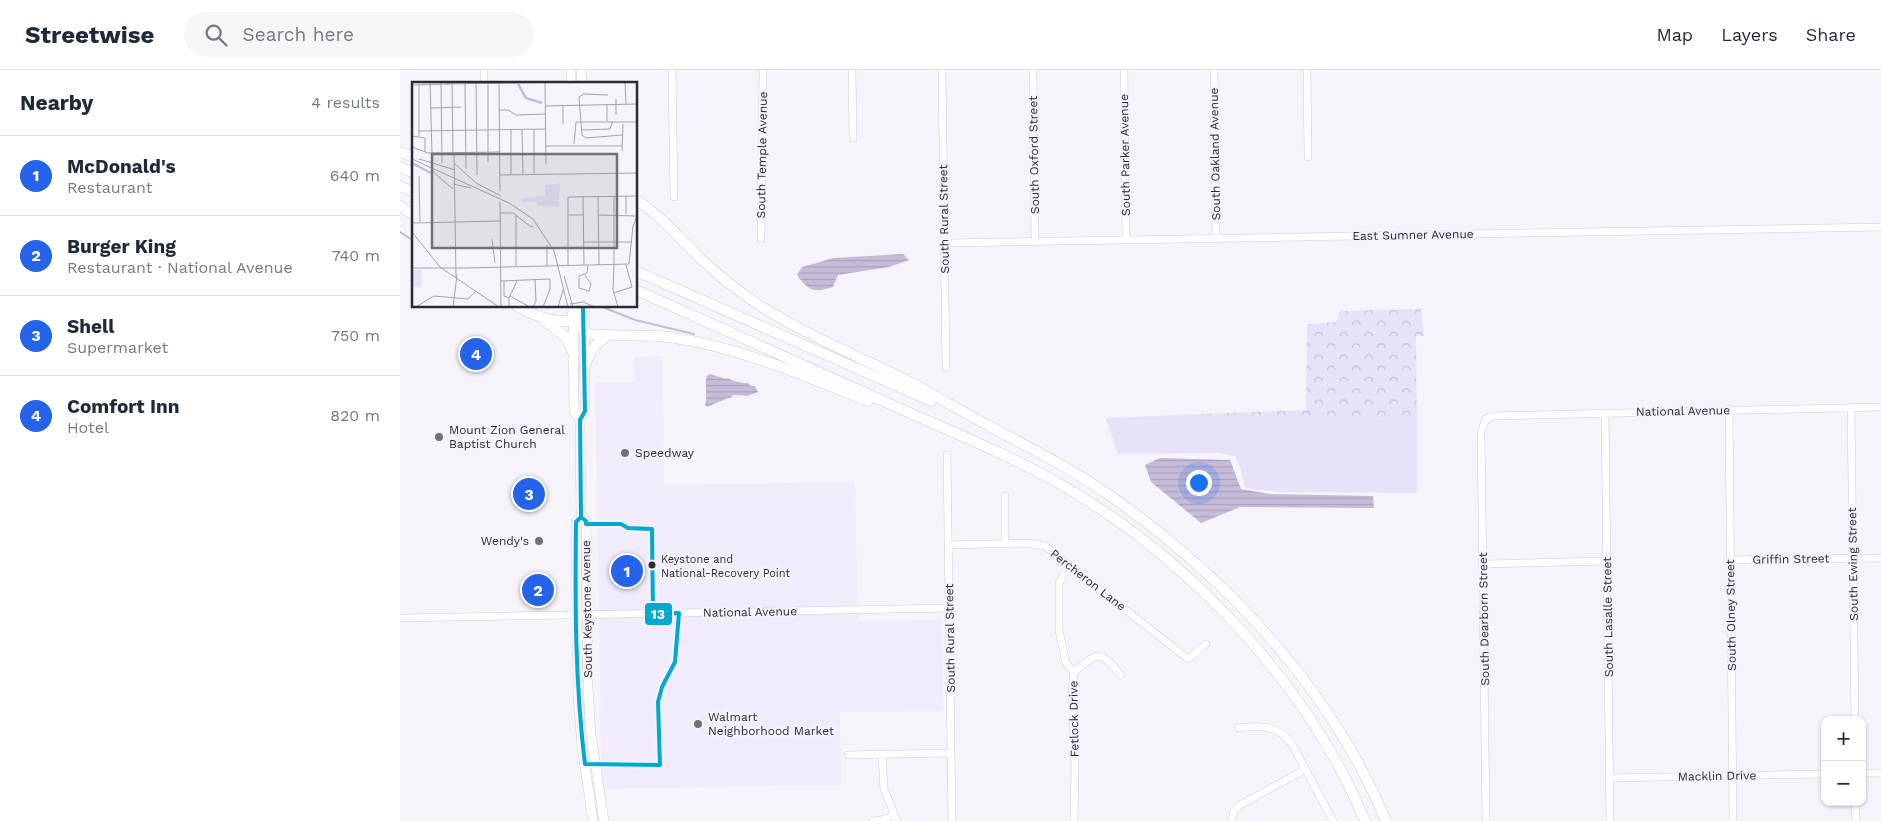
<!DOCTYPE html>
<meta charset="utf-8">
<style>
:root{--surface:#fff;--page:#f6f6f7;--text:#1f2937;--muted:#747a83;--line:#e0e1e3;--accent:#2563eb}
body{margin:0;font-family:"Work Sans",sans-serif;background:var(--page);color:var(--text)}
.controls{position:absolute;right:15px;bottom:15px;display:grid;overflow:hidden;border-radius:10px;box-shadow:0 1px 4px #0004}
.controls button{width:45px;height:45px;display:grid;place-items:center;padding:0;border:0;border-bottom:1px solid var(--line);background:var(--surface);color:var(--text);font:25px sans-serif}
.you{position:absolute;left:798px;top:412px;width:18px;height:18px;margin:-12px;border:4px solid #fff;border-radius:50%;background:#1a73e8;box-shadow:0 0 0 8px #1a73e833}
.badge{display:grid;place-items:center;width:32px;height:32px;border-radius:50%;background:var(--accent);color:#fff;font-size:16px;font-weight:700}
.pin{position:absolute;translate:-50% -50%;border:2px solid #fff;box-shadow:0 1px 5px #0006}
.list{margin:0;padding:0;list-style:none}
h2{display:flex;justify-content:space-between;align-items:center;height:65px;margin:0;padding:0 20px;font-size:21px}
h2 small{font-size:16px;font-weight:400;color:var(--muted)}
.list li{display:grid;grid-template-columns:32px 1fr auto;gap:15px;align-items:center;box-sizing:border-box;height:80px;padding:0 20px;border-top:1px solid var(--line)}
.list b{display:block;font-size:19px;white-space:nowrap}
.list p{margin:0;font-size:16px;white-space:nowrap;color:var(--muted)}
.list em{font-size:16px;font-style:normal;color:var(--muted)}
.icon{flex:none;width:28px;height:28px;fill:none;stroke:currentColor;stroke-width:2;stroke-linecap:round;stroke-linejoin:round}
.map{position:relative;flex:none;width:1481px;height:751px;overflow:hidden}
header{display:flex;align-items:center;gap:30px;box-sizing:border-box;height:70px;padding:0 25px;background:var(--surface);border-bottom:1px solid var(--line)}
header strong{font-size:24px}
nav{display:flex;gap:28px;margin-inline-start:auto;font-size:18px}
.search{width:350px;height:45px;background:var(--page);display:flex;align-items:center;gap:12px;box-sizing:border-box;padding:0 18px;border-radius:28px;color:var(--muted);font-size:19px}
main{display:flex}
aside{flex:1;background:var(--surface)}
.map>svg:first-child{display:block}
</style>
<header>
<strong>Streetwise</strong>
<div class="search"><svg class="icon" aria-label="search" viewBox="0 0 24 24"><circle cx="10" cy="10" r="6"/><path d="M15 15l6 6"/></svg>Search here</div>
<nav><a>Map</a><a>Layers</a><a>Share</a></nav>
</header>
<main>
<aside>
<h2>Nearby<small>4 results</small></h2>
<ul class="list">
<li><span class="badge">1</span><div><b>McDonald's</b><p>Restaurant</p></div><em>640 m</em></li>
<li><span class="badge">2</span><div><b>Burger King</b><p>Restaurant · National Avenue</p></div><em>740 m</em></li>
<li><span class="badge">3</span><div><b>Shell</b><p>Supermarket</p></div><em>750 m</em></li>
<li><span class="badge">4</span><div><b>Comfort Inn</b><p>Hotel</p></div><em>820 m</em></li>
</ul>
</aside>
<div class="map">
<svg width="1481" height="751" viewBox="0 0 1481 751">
<defs>
<pattern id="forest-crowns" width="20" height="18" patternUnits="userSpaceOnUse" patternTransform="scale(1.25)"><rect width="20" height="18" fill="#e9e0fa"/><path d="M2 6a3 3 0 1 1 6 0M12 15a3 3 0 1 1 6 0" fill="none" stroke="#c8c0d7"/></pattern>
<pattern id="water-rules" width="6" height="5" patternUnits="userSpaceOnUse" patternTransform="scale(1.25)"><rect width="6" height="5" fill="#c6bbd9"/><path d="M0 2.5h6" fill="none" stroke="#aaa1bb"/></pattern>
</defs>
<rect width="100%" height="100%" fill="#f6f4fa"/>
<!-- built -->
<path fill="#f1ebfc" d="M 262,286 L 264,415 L 455,412 L 458,551 L 541,550 L 543,641 L 440,642 L 441,715 L 202,719 L 195,312 L 235,312 L 234,287 Z"/>
<!-- green -->
<path fill="#e9e0fa" d="M 1017,348 L 1017,423 L 879,422 L 845,418 L 841,400 L 835,386 L 819,383 L 718,384 L 707,352 Z"/>
<!-- forest -->
<path fill="url(#forest-crowns)" d="M 1021,239 L 1024,266 L 1016,266 L 1017,348 L 707,352 L 705,348 L 906,340 L 907,254 L 936,252 L 941,241 Z"/>
<!-- water -->
<path fill="url(#water-rules)" d="M 503,184 L 509,190 L 489,197 L 438,205 L 433,217 C 415,223 408,221 397,205 L 402,197 L 434,188 Z
M 310,304 L 326,309 L 327,308 C 333,311 342,313 348,313 L 351,316 L 355,316 L 358,322 L 348,326 L 333,325 L 331,328 L 328,328 L 307,337 L 305,335 C 308,324 304,315 307,306 Z
M 760,388 L 830,390 L 841,419 L 870,424 L 973,426 L 974,438 L 840,437 L 801,453 L 751,412 L 745,395 Z"/>
<g fill="none" stroke-linecap="round" stroke-linejoin="round">
<!-- stream -->
<path stroke="#c6bbd9" stroke-width="2" d="M 0,162 L 14,171
M 200,236 L 235,250 L 294,264"/>
<defs>
<path id="minor" d="M 84,0 L 84,14
M 272,0 L 274,127
M 452,0 L 453,68
M 542,0 L 546,298
M 633,0 L 635,171
M 724,0 L 726,170
M 814,0 L 816,168
M 907,0 L 908,87
M 361,169 L 363,0
M 545,173 L 1481,157
M 1451,337 L 1455,650
M 1329,339 L 1333,751
M 1205,343 L 1210,751
M 547,385 L 552,751
M 605,426 L 605,473
M 548,475 L 627,473 L 645,476 L 788,589 L 806,574
M 1330,490 L 1481,488
M 1084,494 L 1207,491
M 669,495 L 659,513 L 659,560 L 666,593 L 674,602 L 672,618 L 675,696 L 674,751
M 0,548 L 550,538
M 674,602 C 699,581 700,580 721,605
M 839,658 C 861,655 878,655 892,674 L 933,751
M 448,685 L 551,683
M 482,685 L 484,719 L 497,751
M 1462,703 L 1481,703
M 1209,708 L 1425,704
M 1455,732 L 1456,751
M 473,751 L 481,750 L 495,745
M 832,751 L 834,741 L 840,735 L 906,699
M 1086,751 L 1081,362 L 1086,349 L 1093,346 L 1481,337"/>
<path id="major" d="M 181,0 L 182,14
M 171,14 L 171,0
M 173,236 L 174,341 L 180,350
M 184,239 L 185,341 L 180,350 L 181,447 L 176,452 L 178,626 L 182,677 L 193,751
M 181,447 L 186,451 L 188,618 L 191,664 L 204,751"/>
<path id="highway" d="M 0,82 L 14,87
M 0,97 L 14,103
M 0,116 L 14,122
M 236,130 C 262,146 281,170 302,190 C 323,210 346,227 370,242 C 414,268 462,288 508,311 C 536,326 563,342 591,357 C 632,379 674,400 712,427 C 828,509 931,619 986,751
M 0,136 L 14,145
M 236,201 L 531,331
M 236,220 C 319,257 401,294 483,331 C 542,358 604,382 660,414 C 789,488 908,614 965,751
M 117,236 C 136,247 157,255 178,249 L 184,241
M 173,243 L 181,258 L 189,264 C 215,267 242,264 269,267 C 339,277 403,305 468,331
M 145,251 L 166,267 L 174,284
M 185,297 C 189,282 195,273 209,265"/>
</defs>
<!-- minor casing -->
<use href="#minor" stroke="#cfccd4" stroke-width="8"/>
<!-- major casing -->
<use href="#major" stroke="#cfccd4" stroke-width="10"/>
<!-- highway casing -->
<use href="#highway" stroke="#cfccd4" stroke-width="11"/>
<!-- minor -->
<use href="#minor" stroke="#fefdfe" stroke-width="7"/>
<!-- major -->
<use href="#major" stroke="#fefdfe" stroke-width="9"/>
<!-- highway -->
<use href="#highway" stroke="#fefdfe" stroke-width="10"/>
<defs>
<path id="bus-1" d="M 181,447 L 186,451 L 186,454 L 221,454 L 228,458 L 252,459 L 253,544 L 279,543 L 275,592 L 262,617 L 258,632 L 260,695 L 185,694 C 175,613 175,533 176,452 Z
M 181,447 L 180,350 L 185,341 L 183,236"/>
</defs>
<!-- bus-1 casing -->
<use href="#bus-1" stroke="#f5f2fc" stroke-width="8"/>
<!-- bus-1 -->
<use href="#bus-1" stroke="#00a9ce" stroke-width="4"/>
</g>
<!-- markers -->
<g fill="#737078" stroke="#f5f2fc" stroke-width="2">
<circle cx="39" cy="367" r="5"/>
<circle cx="225" cy="383" r="5"/>
<circle cx="139" cy="471" r="5"/>
<circle cx="298" cy="654" r="5"/>
</g>
<circle fill="#2c2932" stroke="#f5f2fc" stroke-width="2" cx="252" cy="495" r="4.5"/>
<g text-anchor="middle" dominant-baseline="central" stroke-width="4.5" stroke-linejoin="round" paint-order="stroke">
<!-- bus labels -->
<g font-size="11" fill="#2c2932" stroke="#f5f2fc" text-anchor="start">
<text x="261" y="489">Keystone and<tspan x="261" dy="14">National-Recovery Point</tspan></text>
</g>
<!-- street labels -->
<g font-size="12" fill="#2c2932" stroke="#f5f2fc">
<text transform="translate(815 84) rotate(-91)">South Oakland Avenue</text>
<text transform="translate(362 85) rotate(-89)">South Temple Avenue</text>
<text transform="translate(634 85) rotate(-91)">South Oxford Street</text>
<text transform="translate(725 85) rotate(-91)">South Parker Avenue</text>
<text transform="translate(544 149) rotate(-91)">South Rural Street</text>
<text transform="translate(1013 165) rotate(-1)">East Sumner Avenue</text>
<text transform="translate(1283 341) rotate(-1)">National Avenue</text>
<text transform="translate(1391 489) rotate(-1)">Griffin Street</text>
<text transform="translate(1453 494) rotate(-91)">South Ewing Street</text>
<text transform="translate(688 510) rotate(38)">Percheron Lane</text>
<text transform="translate(187 539) rotate(-91)">South Keystone Avenue</text>
<text transform="translate(350 542) rotate(-1)">National Avenue</text>
<text transform="translate(1331 545) rotate(-91)">South Olney Street</text>
<text transform="translate(1208 547) rotate(-91)">South Lasalle Street</text>
<text transform="translate(1084 549) rotate(-91)">South Dearborn Street</text>
<text transform="translate(550 568) rotate(-91)">South Rural Street</text>
<text transform="translate(674 649) rotate(-91)">Fetlock Drive</text>
<text transform="translate(1317 706) rotate(-1)">Macklin Drive</text>
</g>
<!-- poi labels -->
<g font-size="12" fill="#2c2932" stroke="#f5f2fc" text-anchor="start">
<text x="49" y="360">Mount Zion General<tspan x="49" dy="14">Baptist Church</tspan></text>
<text x="235" y="383">Speedway</text>
<text x="129" y="471" text-anchor="end">Wendy's</text>
<text x="308" y="647">Walmart<tspan x="308" dy="14">Neighborhood Market</tspan></text>
</g>
</g>
<!-- overview -->
<g transform="translate(12 12)">
<rect width="225" height="225" fill="#f6f4fa"/>
<path d="M 147,115 L 147,125 L 126,124 L 124,120 L 110,120 L 108,116 Z" fill="#e9e0fa"/>
<path d="M 148,101 L 147,115 L 108,115 L 133,114 L 133,103 ZM 0,188 L 10,188 L 10,205 L 0,205 Z" fill="#e9e0fa"/>
<path fill="none" stroke="#c6bbd9" stroke-width="2.5" d="M 106,2 L 114,16 L 130,21M 0,81 L 19,91"/>
<path fill="none" stroke="#a5a3aa" stroke-width="1" d="M 18,0 L 20,71M 40,0 L 41,72M 133,0 L 134,82M 213,0 L 214,23M 29,1 L 30,81M 35,2 L 165,0M 53,2 L 54,87M 64,2 L 65,93M 76,2 L 76,80M 87,2 L 88,109M 0,3 L 37,2M 7,3 L 7,54M 196,13 L 172,12 L 167,15 L 170,53 L 174,56 L 210,53M 204,17 L 204,33M 195,23 L 195,39M 133,24 L 225,22M 151,24 L 151,42M 19,26 L 49,25M 87,28 L 96,28 L 104,33 L 133,32M 99,47 L 99,93M 110,47 L 111,93M 122,47 L 122,93M 170,48 L 198,47 L 201,39M 7,49 L 133,47M 0,54 L 13,56 L 13,70M 162,62 L 164,40 L 225,40M 133,64 L 210,64M 0,65 L 16,71 L 88,70M 210,69 L 211,42M 42,71 L 44,195M 0,77 L 97,121 L 121,137 L 142,169 L 156,225M 7,77 L 43,88M 43,82 L 64,101 L 89,114M 20,89 L 41,107M 88,93 L 225,91M 7,94 L 8,140M 41,102 L 59,106M 171,114 L 172,183M 186,114 L 187,183M 202,114 L 202,183M 214,114 L 214,132M 88,120 L 89,225M 88,131 L 101,131 L 119,145 L 121,144M 156,133 L 171,133M 186,133 L 225,134M 104,134 L 104,184M 0,141 L 89,139M 0,150 L 28,185 L 87,225M 80,157 L 83,181M 171,160 L 220,160M 135,163 L 135,184M 202,183 L 201,208 L 206,225M 156,184 L 156,115 L 225,114M 0,186 L 53,186M 53,186 L 217,182 L 221,144 L 225,134M 173,193 L 179,202 L 177,209 L 167,206 L 167,194 L 175,191 L 176,183M 152,194 L 161,225M 89,199 L 138,197 L 138,207 L 131,225M 92,199 L 92,214 L 97,216M 201,211 L 220,205 L 214,183M 98,214 L 118,225M 158,222 L 171,220 L 183,225M 4,225 L 22,214 L 56,217 L 64,209M 41,225 L 45,193M 97,225 L 97,216 L 105,199M 121,225 L 124,219 L 123,197M 146,225 L 151,208"/>
<path fill="#737078" fill-opacity="0.15" stroke="#737078" stroke-width="2.5" d="M 20,72 L 205,72 L 205,166 L 20,166 Z"/>
<rect width="225" height="225" fill="none" stroke="#2c2932" stroke-width="2.5"/>
</g>
<rect stroke="#f5f2fc" stroke-width="2" x="244" y="532" width="29" height="24" rx="5" fill="#00a9ce"/>
<g font-size="14" text-anchor="middle" font-weight="bold" fill="#fff">
<text x="258" y="549">13</text>
</g>
</svg>
<div class="controls">
<button>+</button>
<button>−</button>
</div>
<div class="you"></div>
<div class="pin badge" style="left:227px;top:501px">1</div>
<div class="pin badge" style="left:138px;top:520px">2</div>
<div class="pin badge" style="left:129px;top:424px">3</div>
<div class="pin badge" style="left:76px;top:284px">4</div>
</div>
</main>
